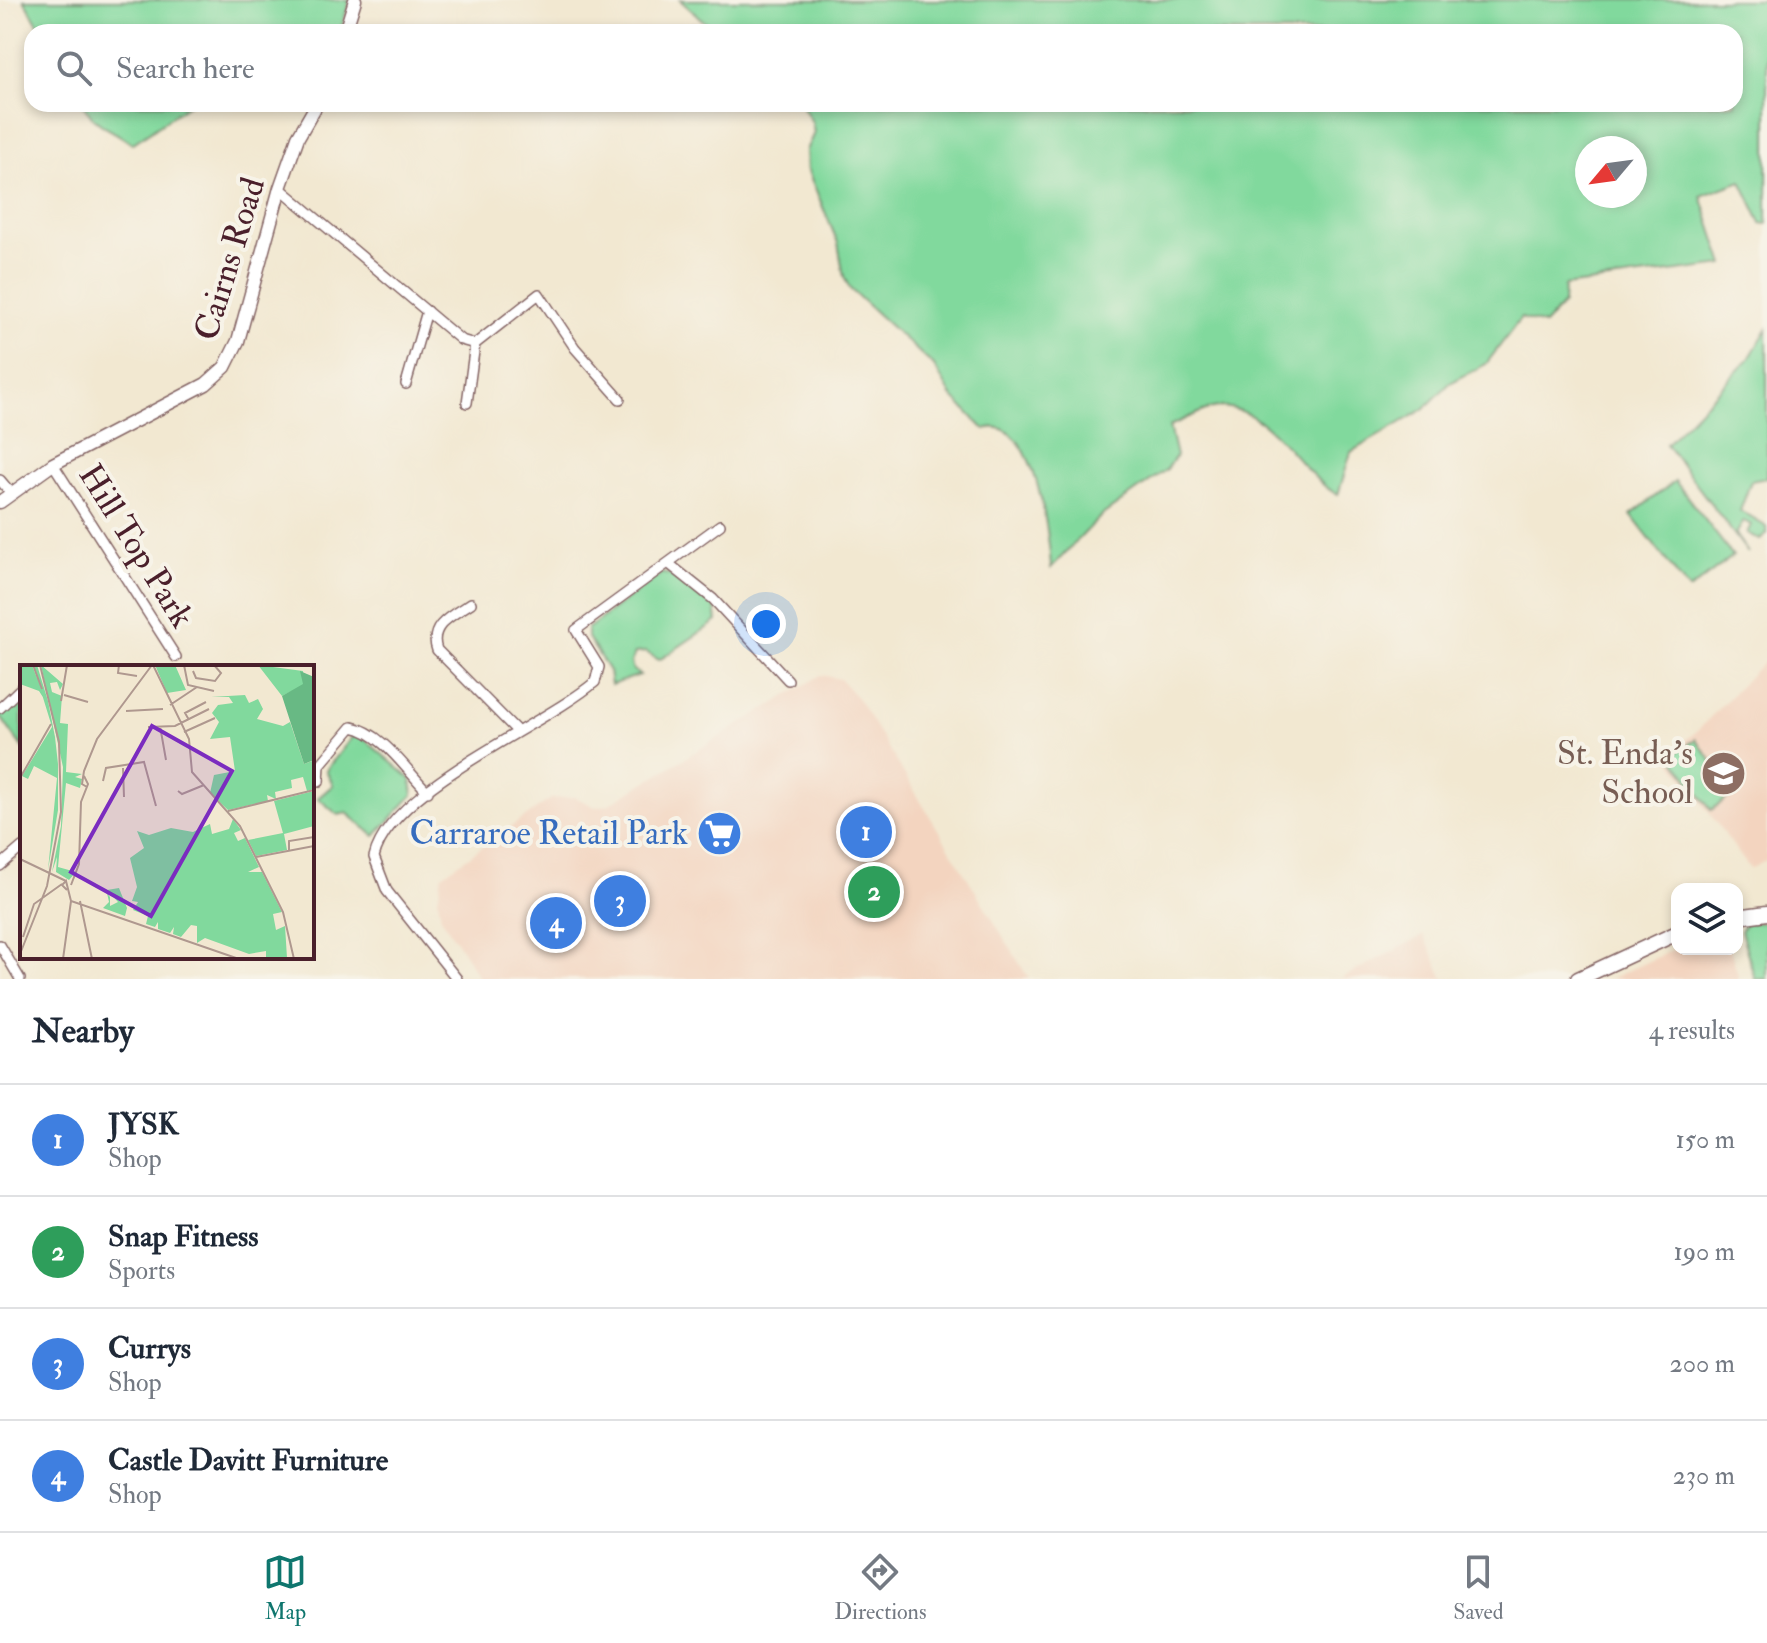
<!DOCTYPE html>
<style>
:root{--surface:#fff;--page:#f6f6f7;--text:#1f2937;--muted:#747a83;--line:#e0e1e3;--accent:#0f766e}
body{margin:0;font-family:"IM FELL Double Pica",serif;background:var(--page);color:var(--text)}
.controls{position:absolute;right:24px;bottom:24px;display:grid;overflow:hidden;border-radius:16px;box-shadow:0 4px 12px #0003}
.controls button{width:72px;height:72px;display:grid;place-items:center;padding:0;border:0;border-bottom:2px solid var(--line);background:var(--surface);color:var(--text);font:40px sans-serif}
.compass{position:absolute;left:1575px;top:136px;width:72px;height:72px;border-radius:50%;background:var(--surface);box-shadow:0 4px 12px #0003;rotate:241deg}
.you{position:absolute;left:766px;top:624px;width:28px;height:28px;margin:-20px;border:6px solid #fff;border-radius:50%;background:#1a73e8;box-shadow:0 0 0 12px #1a73e833}
.badge{display:grid;place-items:center;width:52px;height:52px;border-radius:50%;background:var(--accent);color:#fff;font-size:26px;font-weight:700}
.pin{position:absolute;translate:-50% -50%;border:4px solid #fff;box-shadow:0 2px 8px #0006}
.list{margin:0;padding:0;list-style:none}
h2{display:flex;justify-content:space-between;align-items:center;height:104px;margin:0;padding:0 32px;font-size:34px}
h2 small{font-size:26px;font-weight:400;color:var(--muted)}
.list li{display:grid;grid-template-columns:52px 1fr auto;gap:24px;align-items:center;box-sizing:border-box;height:112px;padding:0 32px;border-top:2px solid var(--line)}
.list b{display:block;font-size:30px;white-space:nowrap}
.list p{margin:0;font-size:26px;white-space:nowrap;color:var(--muted)}
.list em{font-size:26px;font-style:normal;color:var(--muted)}
.icon{flex:none;width:44px;height:44px;fill:none;stroke:currentColor;stroke-width:2;stroke-linecap:round;stroke-linejoin:round}
.map{position:relative;flex:none;width:1767px;height:979px;overflow:hidden}
.search{position:absolute;background:var(--surface);box-shadow:0 4px 12px #0003;left:24px;right:24px;top:24px;height:88px;display:flex;align-items:center;gap:20px;box-sizing:border-box;padding:0 28px;border-radius:24px;color:var(--muted);font-size:30px}
.sheet{height:552px;background:var(--surface)}
nav{display:flex;justify-content:space-around;align-items:center;box-sizing:border-box;height:112px;border-top:2px solid var(--line);background:var(--surface);font-size:22px;color:var(--muted)}
nav a{display:grid;justify-items:center;gap:4px}
nav .on{color:var(--accent)}
.map>svg:first-child{display:block}
</style>
<div class="map">
<svg width="1767" height="979" viewBox="0 0 1767 979">
<rect width="100%" height="100%" fill="#f7f3e8"/>
<filter id="ink" filterUnits="userSpaceOnUse"><feTurbulence type="fractalNoise" baseFrequency=".0125" numOctaves="2"/><feDisplacementMap in="SourceGraphic" scale="16" xChannelSelector="R" yChannelSelector="G"/><feConvolveMatrix kernelMatrix="1 2 1 2 8 2 1 2 1" color-interpolation-filters="sRGB"/></filter>
<filter id="wash" filterUnits="userSpaceOnUse"><feTurbulence type="fractalNoise" baseFrequency=".006" numOctaves="4" result="noise"/><feDisplacementMap in="SourceGraphic" scale="32" xChannelSelector="R" yChannelSelector="G"/><feGaussianBlur stdDeviation="1.8" result="paint"/><feColorMatrix in="noise" values="0 0 0 0 0 0 0 0 0 0 0 0 0 0 0 0 0 1.4 0 .05"/><feComposite in="paint" operator="in"/></filter>
<g filter="url(#wash)">
<rect width="100%" height="100%" fill="#f2e8d1"/>
<!-- built -->
<path fill="#f3d4bf" d="M 1767,658 L 1767,860 L 1750,869 L 1667,755 L 1697,731 Z
M 821,675 L 840,679 L 859,700 L 1029,979 L 480,979 L 441,917 L 438,899 L 442,875 L 551,799 L 575,797 L 595,807 L 608,805 Z
M 1424,935 L 1444,979 L 1340,979 Z
M 1677,948 L 1730,949 L 1739,979 L 1610,979 Z"/>
<!-- green -->
<path fill="#81d99d" stroke="#667c64" stroke-width="2" fill-rule="evenodd" d="M 24,0 L 350,0 L 340,32 L 43,32 Z
M 680,0 L 1767,0 L 1767,224 L 1761,223 L 1741,181 L 1701,196 L 1724,265 L 1564,286 L 1563,304 L 1544,325 L 1521,318 L 1486,364 L 1450,383 L 1424,409 L 1351,452 L 1338,495 C 1297,472 1273,409 1221,407 C 1205,407 1183,421 1169,426 L 1176,456 L 1167,469 L 1101,516 L 1051,568 C 1049,534 1035,412 984,429 L 951,395 L 934,366 L 850,289 L 844,277 L 838,243 L 807,169 L 806,150 L 814,133 L 812,122 L 801,104 L 1735,104 L 1735,32 L 743,32 L 706,23 ZM 1587,148 L 1635,148 L 1635,196 L 1587,196 Z
M 82,104 L 189,104 L 132,144 C 109,126 100,130 82,104 Z
M 1767,329 L 1767,478 L 1751,481 L 1740,511 L 1767,527 L 1767,534 L 1760,540 L 1747,533 L 1751,525 L 1744,521 L 1736,534 L 1748,553 L 1666,444 L 1749,359 Z
M 1675,481 L 1733,556 L 1689,590 L 1631,515 Z
M 662,573 L 671,575 L 715,606 L 717,621 L 659,660 L 646,652 L 635,653 L 631,662 L 633,670 L 640,675 L 611,685 L 609,671 L 587,636 L 587,629 Z
M 22,694 L 22,747 L 0,716 Z
M 356,732 L 411,779 L 413,795 L 375,836 L 347,813 L 338,815 L 318,798 L 333,785 L 326,770 Z
M 1696,739 L 1735,793 L 1711,810 L 1672,756 Z
M 1767,922 L 1767,979 L 1755,979 L 1741,931 L 1745,923 Z"/>
</g>
<g filter="url(#ink)">
<g fill="none" stroke-linecap="round" stroke-linejoin="round">
<defs>
<path id="minor" d="M 280,188 L 461,340 L 475,344 L 467,403
M 475,344 L 539,294 L 575,348 L 620,399
M 406,384 L 427,311
M 53,464 L 176,657
M 0,480 L 11,493
M 668,563 L 713,599 L 788,680
M 471,603 C 453,615 428,625 437,650 L 517,731
M 0,708 L 22,687
M 319,782 L 320,765 L 352,727 C 382,732 407,771 428,792
M 0,866 L 22,847
M 0,945 L 20,979
M 457,979 L 387,891 L 374,857 C 390,788 542,727 595,682 L 599,667 L 576,630 L 720,525"/>
<path id="tertiary" d="M 345,32 L 355,0
M 0,502 L 53,464 L 206,384 L 225,367 L 238,341 L 280,188 L 298,137 L 317,104"/>
<path id="secondary" d="M 1737,917 L 1767,913
M 1578,979 L 1677,933"/>
</defs>
<!-- minor casing -->
<use href="#minor" stroke="#856565" stroke-width="12"/>
<!-- tertiary casing -->
<use href="#tertiary" stroke="#856565" stroke-width="15"/>
<!-- secondary casing -->
<use href="#secondary" stroke="#856565" stroke-width="17"/>
<!-- minor -->
<use href="#minor" stroke="#fff" stroke-width="9"/>
<!-- tertiary -->
<use href="#tertiary" stroke="#fff" stroke-width="12"/>
<!-- secondary -->
<use href="#secondary" stroke="#fff" stroke-width="14"/>
</g>
</g>
<!-- icons -->
<defs>
<symbol id="school-disc" viewBox="-11 -11 22 22"><circle r="9.5" fill="#8d6e63" stroke="#f7f3e8"/><path d="M0-5L7-2L0 1L-7-2ZM-4 1L0 2.5L4 1V4Q0 6-4 4Z" fill="#fff"/></symbol>
<symbol id="supermarket-disc" viewBox="-11 -11 22 22"><circle r="9.5" fill="#3f7fe0" stroke="#f7f3e8"/><path d="M-6-5.5h2.5l.6 2H6L4.5 2H-2.5L-4.4-4H-6ZM-1.5 3.2a1.3 1.3 0 1 0 .1 0ZM3 3.2a1.3 1.3 0 1 0 .1 0Z" fill="#fff"/></symbol>
</defs>
<g fill-rule="evenodd">
<use href="#school-disc" x="1698" y="748" width="51" height="51"/>
<use href="#supermarket-disc" x="694" y="808" width="51" height="51"/>
</g>
<g text-anchor="middle" dominant-baseline="central" stroke-width="8" stroke-linejoin="round" paint-order="stroke">
<!-- street labels -->
<g font-size="34" fill="#4a1f2b" stroke="#f7f3e8">
<text transform="translate(230 259) rotate(-73)">Cairns Road</text>
<text transform="translate(136 546) rotate(58)">Hill Top Park</text>
</g>
<!-- education labels -->
<g font-size="34" fill="#785e54" stroke="#f7f3e8" text-anchor="end">
<text x="1693" y="753">St. Enda's<tspan x="1693" dy="39">School</tspan></text>
</g>
<!-- shop labels -->
<g font-size="34" fill="#366cbe" stroke="#f7f3e8" text-anchor="end">
<text x="688" y="833">Carraroe Retail Park</text>
</g>
</g>
<!-- overview -->
<g transform="translate(20 665)">
<rect width="294" height="294" fill="#f2e8d1"/>
<path d="M 0,0 L 12,0 L 26,37 L 19,26 L 0,19 ZM 13,0 L 17,0 L 28,36 L 35,72 L 38,99 L 38,145 L 28,205 L 37,113 L 14,101 L 8,114 L 2,111 L 32,62 ZM 21,0 L 43,19 L 40,25 L 37,17 L 30,18 L 32,27 L 42,31 L 40,58 L 48,59 L 46,107 L 62,109 L 55,112 L 62,114 L 60,123 L 46,118 L 38,202 L 56,207 L 49,215 L 36,207 L 37,192 L 32,207 L 41,161 L 43,102 ZM 135,0 L 155,0 L 166,25 L 147,28 ZM 238,0 L 283,6 L 284,20 L 262,31 ZM 225,30 L 229,38 L 238,34 L 243,44 L 237,54 L 263,61 L 270,57 L 284,99 L 292,96 L 294,124 L 287,126 L 283,112 L 271,115 L 272,123 L 255,127 L 256,134 L 247,130 L 248,136 L 208,145 L 190,128 L 194,110 L 215,106 L 210,72 L 190,74 L 199,57 L 192,48 L 198,40 L 213,38 L 209,32 L 191,32 ZM 294,126 L 294,161 L 264,169 L 267,185 L 236,191 L 228,175 L 263,168 L 254,136 ZM 213,154 L 221,165 L 214,168 L 218,176 L 225,173 L 239,202 L 228,207 L 242,207 L 262,247 L 253,249 L 256,265 L 265,261 L 267,293 L 246,294 L 246,286 L 229,289 L 185,273 L 177,278 L 177,261 L 171,260 L 161,272 L 153,269 L 154,262 L 150,268 L 138,264 L 138,257 L 135,262 L 126,259 L 128,251 L 113,245 L 118,237 L 112,236 L 117,222 L 110,193 L 124,183 L 117,166 L 129,170 L 151,163 L 173,167 L 190,159 L 192,169 L 209,164 ZM 99,223 L 107,243 L 105,251 L 83,243 L 89,237 L 87,228 L 90,232 L 90,241 L 98,237 L 87,225 Z" fill="#81d99d"/>
<path d="M 280,6 L 294,12 L 294,95 L 284,99 L 262,31 L 283,19 Z" fill="#68b984"/>
<path fill="none" stroke="#af988f" stroke-width="2" d="M 13,0 L 22,24M 99,0 L 98,8 L 117,11M 133,0 L 169,74 L 172,107 L 220,161 L 263,247 L 274,294M 164,0 L 168,20 L 194,26M 173,6 L 176,13 L 195,16 L 201,8 L 194,0M 44,30 L 68,37M 41,36 L 47,0M 150,40 L 177,22M 106,46 L 143,44M 169,55 L 165,48 L 186,37M 140,61 L 146,95M 128,62 L 155,61 L 189,44M 164,67 L 195,53M 103,103 L 104,132M 0,113 L 31,59M 83,116 L 86,103 L 124,97 L 136,141M 67,122 L 62,119 L 64,106 L 77,74 L 132,0M 158,126 L 162,129 L 184,120M 208,146 L 294,125M 269,185 L 269,176 L 294,172M 236,192 L 294,181M 0,194 L 46,216M 51,220 L 59,199 L 61,137 L 68,119 L 64,111M 47,225 L 42,220 L 46,216 L 51,236 L 219,294M 60,236 L 72,294M 3,272 L 14,239 L 42,219M 0,289 L 27,221 L 41,147 L 39,77 L 20,0M 43,294 L 51,236"/>
<path fill="#7b2cbf" fill-opacity="0.15" stroke="#7b2cbf" stroke-width="4" d="M 132,61 L 212,106 L 131,251 L 51,207 Z"/>
<rect width="294" height="294" fill="none" stroke="#4a1f2b" stroke-width="4"/>
</g>
</svg>
<div class="controls">
<button><svg class="icon" aria-label="layers" viewBox="0 0 24 24"><path d="M12 4l9 5-9 5-9-5zM3 14l9 5 9-5"/></svg></button>
</div>
<svg class="compass" viewBox="-18 -18 36 36"><path d="M0-13l5 13h-10z" fill="#e53935"/><path d="M0 13l5-13h-10z" fill="#747a83"/></svg>
<div class="you"></div>
<div class="pin badge" style="left:866px;top:832px;background:#3f7fe0">1</div>
<div class="pin badge" style="left:874px;top:892px;background:#2e9e5b">2</div>
<div class="pin badge" style="left:620px;top:901px;background:#3f7fe0">3</div>
<div class="pin badge" style="left:556px;top:923px;background:#3f7fe0">4</div>
<div class="search"><svg class="icon" aria-label="search" viewBox="0 0 24 24"><circle cx="10" cy="10" r="6"/><path d="M15 15l6 6"/></svg>Search here</div>
</div>
<section class="sheet">
<h2>Nearby<small>4 results</small></h2>
<ul class="list">
<li><span class="badge" style="background:#3f7fe0">1</span><div><b>JYSK</b><p>Shop</p></div><em>150 m</em></li>
<li><span class="badge" style="background:#2e9e5b">2</span><div><b>Snap Fitness</b><p>Sports</p></div><em>190 m</em></li>
<li><span class="badge" style="background:#3f7fe0">3</span><div><b>Currys</b><p>Shop</p></div><em>200 m</em></li>
<li><span class="badge" style="background:#3f7fe0">4</span><div><b>Castle Davitt Furniture</b><p>Shop</p></div><em>230 m</em></li>
</ul>
</section>
<nav>
<a class="on"><svg class="icon" aria-label="map" viewBox="0 0 24 24"><path d="M3 6l6-2 6 2 6-2v14l-6 2-6-2-6 2zM9 4v14M15 6v14"/></svg>Map</a>
<a><svg class="icon" aria-label="directions" viewBox="0 0 24 24"><path d="M12 3l9 9-9 9-9-9zM9 14v-3h6M13 9l2 2-2 2"/></svg>Directions</a>
<a><svg class="icon" aria-label="saved" viewBox="0 0 24 24"><path d="M7 4h10v16l-5-4-5 4z"/></svg>Saved</a>
</nav>
